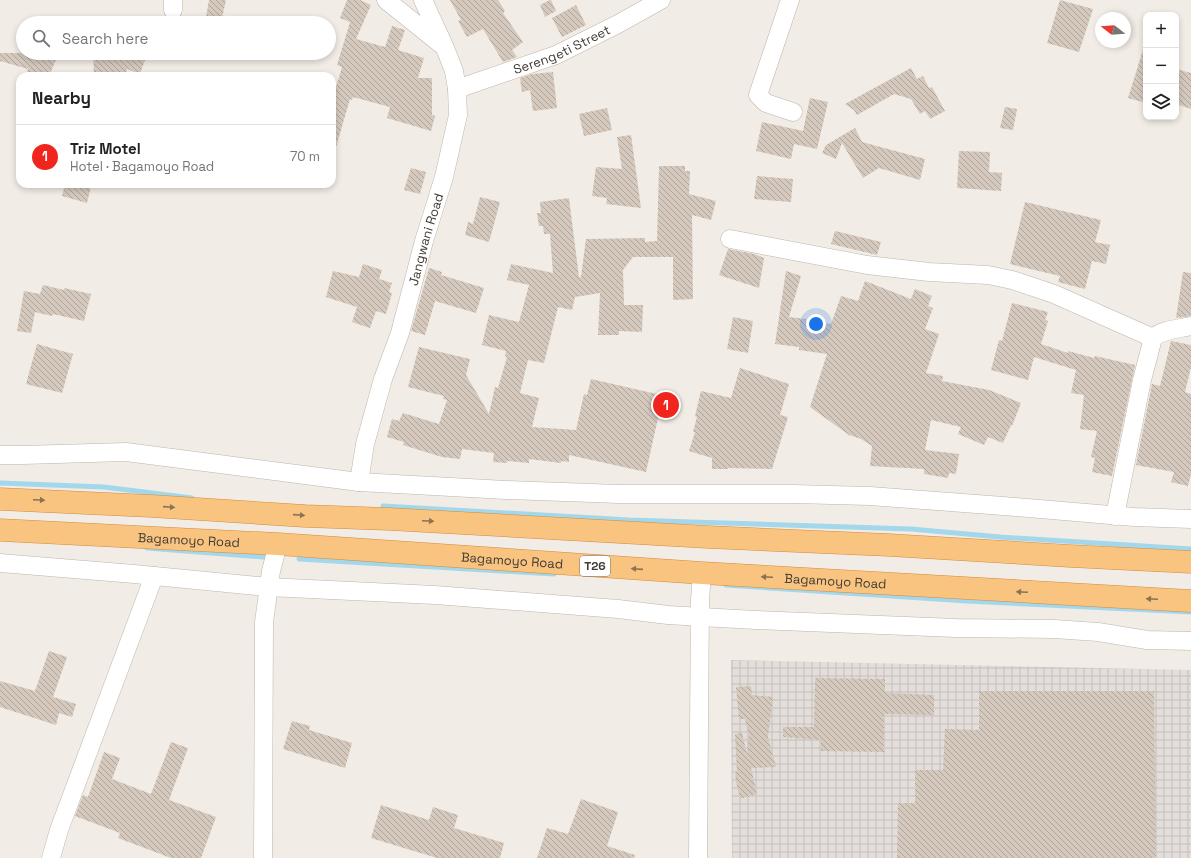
<!DOCTYPE html>
<meta charset="utf-8">
<style>
:root{--surface:#fff;--page:#f2f2f2;--text:#222;--muted:#767676;--line:#e0e0e0;--accent:#ef251e}
body{margin:0;font-family:"Space Grotesk",sans-serif;background:var(--page);color:var(--text)}
.controls{position:absolute;right:12px;top:12px;display:grid;overflow:hidden;border-radius:8px;box-shadow:0 2px 6px #0003}
.controls button{width:36px;height:36px;display:grid;place-items:center;padding:0;border:0;border-bottom:1px solid var(--line);background:var(--surface);color:var(--text);font:20px sans-serif}
.compass{position:absolute;left:1095px;top:12px;width:36px;height:36px;border-radius:50%;background:var(--surface);box-shadow:0 2px 6px #0003;rotate:287deg}
.you{position:absolute;left:816px;top:324px;width:14px;height:14px;margin:-10px;border:3px solid #fff;border-radius:50%;background:#1a73e8;box-shadow:0 0 0 6px #1a73e833}
.badge{display:grid;place-items:center;width:26px;height:26px;border-radius:50%;background:var(--accent);color:#fff;font-size:13px;font-weight:700}
.pin{position:absolute;translate:-50% -50%;border:2px solid #fff;box-shadow:0 1px 4px #0006}
.list{margin:0;padding:0;list-style:none}
h2{display:flex;justify-content:space-between;align-items:center;height:52px;margin:0;padding:0 16px;font-size:17px}
h2 small{font-size:13px;font-weight:400;color:var(--muted)}
.list li{display:grid;grid-template-columns:26px 1fr auto;gap:12px;align-items:center;box-sizing:border-box;height:64px;padding:0 16px;border-top:1px solid var(--line)}
.list b{display:block;font-size:15px;white-space:nowrap}
.list p{margin:0;font-size:13px;white-space:nowrap;color:var(--muted)}
.list em{font-size:13px;font-style:normal;color:var(--muted)}
.icon{flex:none;width:22px;height:22px;fill:none;stroke:currentColor;stroke-width:2;stroke-linecap:round;stroke-linejoin:round}
.map{position:relative;flex:none;width:1191px;height:858px;overflow:hidden}
.search{position:absolute;background:var(--surface);box-shadow:0 2px 6px #0003;left:16px;top:16px;width:320px;height:44px;display:flex;align-items:center;gap:10px;box-sizing:border-box;padding:0 14px;border-radius:22px;color:var(--muted);font-size:15px}
.panel{position:absolute;background:var(--surface);box-shadow:0 2px 6px #0003;left:16px;top:72px;width:320px;height:116px;border-radius:12px}
.map>svg:first-child{display:block}
</style>
<div class="map">
<svg width="1191" height="858" viewBox="0 0 1191 858">
<defs>
<pattern id="industrial-grid" width="8" height="8" patternUnits="userSpaceOnUse"><rect width="8" height="8" fill="#e3deda"/><path d="M0 4h8M4 0v8" fill="none" stroke="#c4bfbc"/></pattern>
<pattern id="building-back-hatch" width="6" height="6" patternUnits="userSpaceOnUse"><rect width="6" height="6" fill="#d5c9be"/><path d="M-1 5l2 2M0 0l6 6M5-1l2 2" fill="none" stroke="#aea49b"/></pattern>
</defs>
<rect width="100%" height="100%" fill="#f1ece5"/>
<!-- industrial -->
<path fill="url(#industrial-grid)" d="M 731,660 L 1191,670 L 1191,858 L 732,858 Z"/>
<g fill="none" stroke-linecap="round" stroke-linejoin="round">
<!-- stream -->
<path stroke="#a3d7ec" stroke-width="5" d="M 0,483 L 104,487 L 192,498
M 383,506 L 629,520 L 911,529 L 1000,537 L 1191,549
M 147,548 L 264,557
M 299,559 L 554,574
M 726,585 L 967,601 L 1191,612"/>
</g>
<!-- building -->
<path fill="url(#building-back-hatch)" d="M 209,0 L 226,0 L 221,23 L 205,23 Z
M 347,0 L 360,0 L 371,5 L 356,39 L 385,47 L 392,26 L 405,30 L 398,50 L 424,58 L 418,78 L 432,78 L 432,115 L 435,116 L 431,131 L 387,118 L 390,107 L 353,97 L 352,100 L 350,99 L 336,147 L 332,147 L 332,101 L 342,67 L 337,65 L 350,22 L 340,18 Z
M 450,0 L 498,0 L 505,11 L 503,13 L 523,42 L 512,50 L 517,57 L 503,62 L 483,29 L 467,37 L 458,21 L 461,20 Z
M 550,0 L 551,0 L 556,11 L 545,17 L 540,5 Z
M 1060,0 L 1093,9 L 1079,52 L 1047,43 Z
M 576,5 L 586,25 L 562,37 L 552,18 Z
M 1143,50 L 1146,51 L 1146,103 L 1128,98 Z
M 0,53 L 59,53 L 49,76 L 26,76 L 28,69 L 0,61 Z
M 93,53 L 133,53 L 146,57 L 140,74 L 127,69 L 125,76 L 94,76 Z
M 911,68 L 917,79 L 923,76 L 929,88 L 932,87 L 945,111 L 930,119 L 925,111 L 920,114 L 911,99 L 894,94 L 857,115 L 854,110 L 845,104 Z
M 1176,69 L 1191,73 L 1191,109 L 1176,104 Z
M 553,72 L 557,108 L 533,111 L 530,90 L 522,92 L 520,78 L 532,74 Z
M 810,98 L 828,102 L 817,149 L 794,144 L 791,159 L 756,151 L 762,122 L 803,131 Z
M 1005,107 L 1017,109 L 1013,130 L 1000,128 Z
M 607,108 L 612,130 L 584,136 L 579,114 Z
M 855,128 L 862,142 L 925,159 L 920,180 L 879,168 L 863,178 L 842,143 L 836,159 L 822,153 L 826,145 Z
M 631,135 L 641,208 L 606,204 L 607,198 L 592,196 L 596,167 L 622,169 L 617,137 Z
M 959,151 L 990,152 L 989,172 L 1002,173 L 1001,191 L 957,188 Z
M 659,166 L 685,166 L 685,171 L 690,171 L 689,194 L 716,201 L 711,220 L 692,215 L 693,299 L 673,300 L 673,257 L 633,257 L 623,270 L 624,305 L 643,305 L 642,332 L 619,331 L 619,335 L 598,335 L 600,293 L 575,297 L 572,310 L 558,307 L 544,363 L 528,360 L 520,393 L 539,398 L 532,427 L 576,430 L 584,394 L 587,395 L 591,379 L 661,395 L 658,408 L 660,409 L 646,472 L 569,455 L 569,462 L 561,461 L 561,463 L 529,459 L 529,463 L 507,461 L 507,463 L 493,462 L 494,453 L 462,449 L 460,459 L 442,457 L 403,445 L 404,442 L 387,437 L 392,419 L 399,421 L 403,413 L 439,424 L 447,400 L 443,399 L 444,396 L 408,387 L 419,347 L 470,359 L 466,375 L 489,414 L 495,387 L 498,388 L 507,357 L 505,356 L 506,351 L 482,345 L 489,315 L 519,322 L 529,285 L 507,280 L 511,264 L 553,273 L 550,234 L 544,234 L 543,226 L 539,226 L 537,213 L 541,213 L 540,202 L 569,198 L 579,277 L 581,277 L 586,239 L 645,238 L 645,242 L 657,241 Z
M 411,168 L 426,172 L 420,194 L 404,190 Z
M 757,176 L 793,179 L 791,202 L 754,199 Z
M 65,184 L 84,184 L 91,186 L 87,203 L 62,196 Z
M 480,197 L 500,202 L 489,242 L 465,235 L 468,222 L 473,224 Z
M 1025,202 L 1101,220 L 1095,242 L 1110,245 L 1106,264 L 1092,261 L 1085,289 L 1058,282 L 1060,276 L 1010,264 Z
M 835,231 L 881,242 L 877,255 L 831,244 Z
M 728,249 L 754,254 L 764,258 L 759,288 L 719,275 Z
M 363,264 L 382,270 L 379,279 L 392,283 L 389,292 L 392,293 L 386,314 L 376,311 L 370,328 L 352,322 L 357,307 L 326,297 L 333,271 L 359,277 Z
M 429,268 L 442,272 L 441,275 L 484,288 L 476,313 L 435,301 L 425,335 L 411,331 Z
M 786,271 L 801,276 L 789,317 L 806,319 L 806,321 L 831,324 L 841,296 L 858,301 L 865,281 L 911,299 L 915,289 L 932,296 L 928,306 L 933,308 L 925,329 L 939,334 L 926,373 L 943,376 L 942,381 L 989,390 L 1021,403 L 1012,426 L 1011,425 L 1003,443 L 988,437 L 984,445 L 958,434 L 961,427 L 931,420 L 925,450 L 959,454 L 956,474 L 949,473 L 948,478 L 924,474 L 924,469 L 870,466 L 872,446 L 861,439 L 849,435 L 810,407 L 827,354 L 799,350 L 799,347 L 775,344 Z
M 1183,272 L 1191,273 L 1191,316 L 1176,318 Z
M 43,285 L 64,290 L 64,288 L 91,294 L 84,321 L 53,314 L 52,316 L 35,312 L 31,333 L 17,331 L 24,291 L 40,294 Z
M 1012,303 L 1048,312 L 1045,320 L 1048,321 L 1041,344 L 1068,353 L 1068,351 L 1094,358 L 1095,356 L 1135,365 L 1112,476 L 1092,472 L 1095,458 L 1091,457 L 1097,431 L 1080,429 L 1084,395 L 1071,393 L 1076,370 L 1034,357 L 1028,380 L 991,370 L 999,340 L 1002,341 Z
M 733,317 L 753,321 L 748,353 L 727,349 Z
M 1171,341 L 1191,345 L 1191,367 L 1185,392 L 1191,394 L 1191,474 L 1188,486 L 1171,482 L 1174,472 L 1136,465 L 1152,384 L 1160,386 Z
M 37,344 L 73,354 L 62,393 L 26,384 Z
M 740,368 L 789,384 L 780,415 L 788,417 L 772,469 L 728,468 L 728,469 L 712,469 L 712,458 L 689,451 L 695,432 L 693,432 L 697,417 L 695,416 L 701,391 L 731,398 Z
M 49,651 L 67,657 L 53,697 L 76,704 L 72,717 L 59,713 L 56,725 L 0,707 L 0,681 L 35,691 Z
M 815,678 L 885,679 L 885,693 L 934,695 L 934,715 L 884,714 L 884,752 L 821,751 L 821,740 L 783,737 L 783,727 L 814,727 Z
M 751,686 L 752,695 L 773,697 L 768,737 L 776,767 L 751,768 L 757,794 L 740,799 L 736,781 L 735,772 L 737,772 L 735,734 L 742,733 L 747,754 L 749,737 L 745,719 L 739,719 L 736,687 Z
M 979,691 L 1154,691 L 1156,858 L 897,858 L 898,803 L 915,803 L 915,770 L 943,770 L 945,729 L 979,730 Z
M 292,721 L 310,726 L 309,730 L 352,743 L 345,768 L 283,749 Z
M 171,742 L 188,748 L 169,800 L 216,817 L 201,858 L 171,858 L 118,838 L 120,833 L 75,816 L 83,795 L 88,797 L 104,752 L 120,758 L 112,779 L 151,794 Z
M 581,799 L 618,812 L 607,846 L 635,855 L 634,858 L 537,858 L 547,828 L 568,834 Z
M 381,805 L 429,820 L 433,807 L 458,815 L 454,828 L 504,843 L 500,858 L 437,858 L 371,838 Z"/>
<g fill="none" stroke-linecap="round" stroke-linejoin="round">
<defs>
<g id="minor">
<path d="M 173,0 L 173,10"/>
<path d="M 386,0 L 442,45"/>
<path d="M 790,0 L 758,95 L 766,103 L 793,112"/>
<path id="s1" d="M 457,89 L 556,55 L 618,24 L 661,0"/>
<path d="M 730,239 L 867,265 L 929,272 L 988,275 L 1012,280 L 1054,294 L 1153,338"/>
<path d="M 0,455 L 23,455 L 126,452 L 359,482 L 506,490 L 619,494 L 793,494 L 870,496 L 1003,506 L 1134,517 L 1191,519"/>
<path id="s2" d="M 359,482 L 365,444 L 383,379 L 400,333 L 424,241 L 444,177 L 458,115 L 457,89 L 454,71 L 445,48 L 423,0"/>
<path d="M 1115,516 L 1142,380 L 1153,338 C 1163,329 1179,329 1191,326"/>
<path d="M 0,563 L 134,574 L 268,587 L 435,595 L 618,609 L 668,615 L 701,617 L 756,620 L 956,628 L 1054,629 L 1098,632 L 1147,640 L 1191,641"/>
<path d="M 51,858 L 59,830 L 154,576"/>
<path d="M 263,858 L 264,622 L 271,571 L 278,544"/>
<path d="M 698,858 L 700,600 L 702,573"/>
</g>
<g id="trunk">
<path d="M 0,499 L 151,506 L 305,516 L 389,519 L 708,537 L 889,545 L 1070,556 L 1191,562"/>
<path id="s3" d="M 0,530 L 278,544 L 702,573 L 1191,601"/>
</g>
</defs>
<!-- minor casing -->
<use href="#minor" stroke="#bfb5ab" stroke-width="19"/>
<!-- trunk casing -->
<use href="#trunk" stroke="#d58a3b" stroke-width="23"/>
<!-- minor -->
<use href="#minor" stroke="#fff" stroke-width="18"/>
<!-- trunk -->
<use href="#trunk" stroke="#f8c480" stroke-width="22"/>
</g>
<!-- one-way arrows -->
<defs><path id="oneway-solid" d="M-6-.8H1V-3.2L6.5 0L1 3.2V.8H-6Z"/></defs>
<g fill="#8b7253">
<use href="#oneway-solid" transform="translate(39 500) rotate(3)"/>
<use href="#oneway-solid" transform="translate(169 507) rotate(4)"/>
<use href="#oneway-solid" transform="translate(299 515) rotate(4)"/>
<use href="#oneway-solid" transform="translate(428 521) rotate(3)"/>
<use href="#oneway-solid" transform="translate(637 569) rotate(-176)"/>
<use href="#oneway-solid" transform="translate(767 577) rotate(-177)"/>
<use href="#oneway-solid" transform="translate(1022 592) rotate(-177)"/>
<use href="#oneway-solid" transform="translate(1152 599) rotate(-177)"/>
</g>
<g text-anchor="middle" dominant-baseline="central" stroke-width="3" stroke-linejoin="round" paint-order="stroke">
<!-- shield labels -->
<rect fill="#fff" stroke="#7b7672" stroke-width="1" x="580" y="556" width="30" height="20" rx="3"/>
<g font-size="12" font-weight="bold" fill="#433c35">
<text x="595" y="566">T26</text>
</g>
<!-- street labels -->
<g font-size="13" fill="#433c35" stroke="#fff">
<text stroke="none"><textPath href="#s1" startOffset="112">Serengeti Street</textPath></text>
<text stroke="none"><textPath href="#s2" startOffset="252">Jangwani Road</textPath></text>
<text stroke="none"><textPath href="#s3" startOffset="189">Bagamoyo Road</textPath></text>
<text stroke="none"><textPath href="#s3" startOffset="513">Bagamoyo Road</textPath></text>
<text stroke="none"><textPath href="#s3" startOffset="837">Bagamoyo Road</textPath></text>
</g>
</g>
</svg>
<div class="controls">
<button>+</button>
<button>−</button>
<button><svg class="icon" aria-label="layers" viewBox="0 0 24 24"><path d="M12 4l9 5-9 5-9-5zM3 14l9 5 9-5"/></svg></button>
</div>
<svg class="compass" viewBox="-18 -18 36 36"><path d="M0-13l5 13h-10z" fill="#e53935"/><path d="M0 13l5-13h-10z" fill="#767676"/></svg>
<div class="you"></div>
<div class="pin badge" style="left:666px;top:405px">1</div>
<div class="search"><svg class="icon" aria-label="search" viewBox="0 0 24 24"><circle cx="10" cy="10" r="6"/><path d="M15 15l6 6"/></svg>Search here</div>
<section class="panel">
<h2>Nearby<small></small></h2>
<ul class="list">
<li><span class="badge">1</span><div><b>Triz Motel</b><p>Hotel · Bagamoyo Road</p></div><em>70 m</em></li>
</ul>
</section>
</div>
